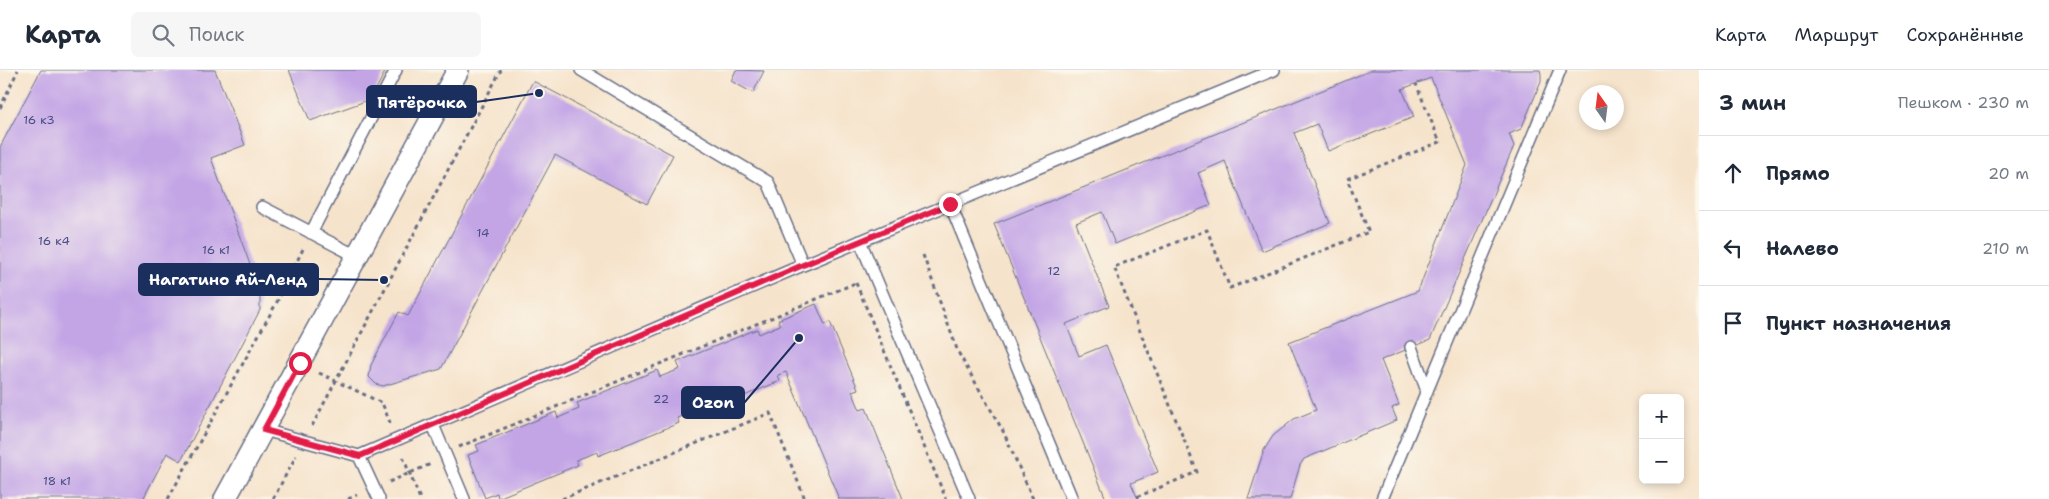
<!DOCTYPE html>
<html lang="ru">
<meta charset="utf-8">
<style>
:root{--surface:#fff;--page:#f6f6f7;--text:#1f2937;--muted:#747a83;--line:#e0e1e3}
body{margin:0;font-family:"Shantell Sans",sans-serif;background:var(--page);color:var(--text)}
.controls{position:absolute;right:15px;bottom:15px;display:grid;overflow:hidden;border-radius:8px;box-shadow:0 2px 8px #0003}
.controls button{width:45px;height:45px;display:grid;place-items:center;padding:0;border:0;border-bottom:1px solid var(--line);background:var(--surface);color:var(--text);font:25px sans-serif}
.compass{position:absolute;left:1579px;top:15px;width:45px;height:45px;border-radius:50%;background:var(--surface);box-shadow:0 2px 8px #0003;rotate:346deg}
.stop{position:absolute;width:15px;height:15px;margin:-11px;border:4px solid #e11d48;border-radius:50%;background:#fff}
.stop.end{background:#e11d48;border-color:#fff;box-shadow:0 1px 5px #0008}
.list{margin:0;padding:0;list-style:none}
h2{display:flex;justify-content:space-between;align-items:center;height:65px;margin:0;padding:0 20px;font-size:21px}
h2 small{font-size:16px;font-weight:400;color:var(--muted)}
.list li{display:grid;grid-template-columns:32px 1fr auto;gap:15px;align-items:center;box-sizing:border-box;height:75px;padding:0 20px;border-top:1px solid var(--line)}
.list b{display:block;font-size:19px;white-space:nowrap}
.list em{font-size:16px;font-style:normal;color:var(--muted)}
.icon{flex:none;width:28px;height:28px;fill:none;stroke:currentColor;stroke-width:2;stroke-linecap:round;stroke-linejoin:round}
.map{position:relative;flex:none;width:1699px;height:429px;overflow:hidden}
header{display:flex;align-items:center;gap:30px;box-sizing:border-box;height:70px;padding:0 25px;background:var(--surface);border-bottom:1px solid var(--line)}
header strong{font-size:24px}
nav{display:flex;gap:28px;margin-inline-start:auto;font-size:18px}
.search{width:350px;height:45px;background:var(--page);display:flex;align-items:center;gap:12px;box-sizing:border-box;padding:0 18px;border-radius:8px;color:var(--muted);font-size:19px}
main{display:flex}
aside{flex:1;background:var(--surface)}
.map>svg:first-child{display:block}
</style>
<header>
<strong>Карта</strong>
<div class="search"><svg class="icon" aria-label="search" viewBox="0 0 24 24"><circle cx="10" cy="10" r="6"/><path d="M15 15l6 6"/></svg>Поиск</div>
<nav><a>Карта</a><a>Маршрут</a><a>Сохранённые</a></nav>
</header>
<main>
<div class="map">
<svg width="1699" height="429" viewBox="0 0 1699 429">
<rect width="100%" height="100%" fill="#fbf7ec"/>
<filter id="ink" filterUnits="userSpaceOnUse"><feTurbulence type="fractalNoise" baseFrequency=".02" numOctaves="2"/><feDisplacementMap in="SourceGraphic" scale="10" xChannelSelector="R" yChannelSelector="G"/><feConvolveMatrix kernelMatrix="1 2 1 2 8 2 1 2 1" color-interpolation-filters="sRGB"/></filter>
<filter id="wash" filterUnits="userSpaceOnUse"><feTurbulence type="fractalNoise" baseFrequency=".0096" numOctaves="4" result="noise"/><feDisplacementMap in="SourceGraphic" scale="20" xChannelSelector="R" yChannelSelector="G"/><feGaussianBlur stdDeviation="1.12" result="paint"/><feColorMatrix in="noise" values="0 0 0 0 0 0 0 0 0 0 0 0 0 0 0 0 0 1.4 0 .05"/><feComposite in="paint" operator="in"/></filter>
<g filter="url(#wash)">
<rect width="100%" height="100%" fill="#f6e3cb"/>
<g id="blocks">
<!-- building -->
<path fill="#c3a5e6" d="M 41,0 L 215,0 L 245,75 L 211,88 L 256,211 L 260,225 L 260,240 L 181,391 L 167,383 L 143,429 L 0,429 L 0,77 Z
M 289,0 L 386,0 L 371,29 L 310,51 Z
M 736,0 L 764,1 L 753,23 L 731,11 Z
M 1372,0 L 1540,0 L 1541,4 L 1541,12 L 1521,59 L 1509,64 L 1514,76 L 1430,270 L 1381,290 L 1399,335 L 1392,338 L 1397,350 L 1304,389 L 1300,395 L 1290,429 L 1248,429 L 1264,380 L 1273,366 L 1294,349 L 1316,340 L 1289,272 L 1418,221 L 1467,95 L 1431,8 L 1402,19 L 1414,47 L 1328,81 L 1317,54 L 1294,63 L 1330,153 L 1262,181 L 1225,91 L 1198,103 L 1211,135 L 1115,174 L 1102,142 L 1076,153 L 1109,236 L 1066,254 L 1079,286 L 1106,275 L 1158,402 L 1131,413 L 1138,429 L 1106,429 L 994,154 Z
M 533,11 L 673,85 L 647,134 L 555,85 L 441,299 L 383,316 L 376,314 L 369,307 L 371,295 L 399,242 L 408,246 Z
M 816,234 L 825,255 L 830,252 L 858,319 L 852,321 L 860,340 L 866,338 L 903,429 L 839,429 L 786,302 L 778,305 L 780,311 L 699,345 L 697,340 L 677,348 L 679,353 L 598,386 L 597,382 L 576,390 L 578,395 L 498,428 L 497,423 L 485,428 L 468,385 L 479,381 L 476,375 L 556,342 L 558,348 L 579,339 L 577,333 L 657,300 L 660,307 L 680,299 L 677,292 L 757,259 L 759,264 L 780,255 L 778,250 Z"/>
</g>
</g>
<g filter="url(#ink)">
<use href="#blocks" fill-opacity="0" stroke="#686e84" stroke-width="1"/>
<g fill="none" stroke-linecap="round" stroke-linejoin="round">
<defs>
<path id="lane" d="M 581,0 L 768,112 L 803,195
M 950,134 L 1072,429
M 262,137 L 358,187
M 311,163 L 396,0
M 860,171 L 969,429
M 1411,277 L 1427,321
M 433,355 L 464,429
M 264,360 L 359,386 L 803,195 L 1274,0
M 359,386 L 379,429
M 1382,429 L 1560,0"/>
<path id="street" d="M 225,429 L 458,0"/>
</defs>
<!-- lane casing -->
<use href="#lane" stroke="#686e84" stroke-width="14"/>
<!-- street casing -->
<use href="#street" stroke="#686e84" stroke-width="24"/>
<!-- path -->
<path stroke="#686e84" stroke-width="3" stroke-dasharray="4 4" stroke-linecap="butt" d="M 0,38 L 18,0
M 923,185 L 958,282 L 1003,361 L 1033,429
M 856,213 L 946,429
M 319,303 L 382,333 L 391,355
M 312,356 L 501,0
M 459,377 L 858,212
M 403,387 L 420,429
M 389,412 L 431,394
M 1137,427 L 1197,402 L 1114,197 L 1207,160 L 1230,218 L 1369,162 L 1347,109 L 1440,72 L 1416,14
M 168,429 L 278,230 L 303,179
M 273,429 L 296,386
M 348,429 L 357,425
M 562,429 L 770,343 L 805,429"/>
<!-- lane -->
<use href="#lane" stroke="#fff" stroke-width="11"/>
<!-- street -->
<use href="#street" stroke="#fff" stroke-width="21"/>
</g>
</g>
<g fill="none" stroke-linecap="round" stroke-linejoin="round" filter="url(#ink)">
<!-- route -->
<path stroke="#e11d48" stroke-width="6" d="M 300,293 L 264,360 L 360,386 L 803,195 L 950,134"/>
</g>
<g text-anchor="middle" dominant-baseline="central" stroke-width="4" stroke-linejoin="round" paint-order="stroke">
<!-- number labels -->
<g font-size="12" fill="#454c80">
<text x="39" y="50">16 к3</text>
<text x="483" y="163">14</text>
<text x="54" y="171">16 к4</text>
<text x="216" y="180">16 к1</text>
<text x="1054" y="201">12</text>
<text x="661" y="329">22</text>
<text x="57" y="411">18 к1</text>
</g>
</g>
<!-- callouts -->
<path fill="none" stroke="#1b2f5e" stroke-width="2" d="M539 23L476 32M384 210L318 209M799 268L744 333"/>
<g fill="#1b2f5e" stroke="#fbf7ec" stroke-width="2">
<circle cx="539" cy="23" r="5"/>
<circle cx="384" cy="210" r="5"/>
<circle cx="799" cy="268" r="5"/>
</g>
<g fill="#1b2f5e" stroke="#1b2f5e" stroke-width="2">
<rect x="367" y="16" width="109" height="31" rx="5"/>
<rect x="139" y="194" width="179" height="31" rx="5"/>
<rect x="682" y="317" width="62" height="31" rx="5"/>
</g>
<g font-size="16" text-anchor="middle" font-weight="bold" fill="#fff">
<text x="422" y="38">Пятёрочка</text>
<text x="228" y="215">Нагатино Ай-Ленд</text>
<text x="713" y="338">Ozon</text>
</g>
</svg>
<div class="controls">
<button>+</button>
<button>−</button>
</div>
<svg class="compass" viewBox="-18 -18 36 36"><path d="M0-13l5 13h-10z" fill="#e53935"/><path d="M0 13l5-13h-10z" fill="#747a83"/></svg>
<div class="stop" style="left:300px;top:293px"></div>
<div class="stop end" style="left:950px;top:134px"></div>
</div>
<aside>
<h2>3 мин<small>Пешком · 230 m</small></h2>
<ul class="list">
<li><svg class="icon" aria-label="ahead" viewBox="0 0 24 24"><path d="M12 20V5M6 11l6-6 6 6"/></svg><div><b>Прямо</b></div><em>20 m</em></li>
<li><svg class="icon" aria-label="left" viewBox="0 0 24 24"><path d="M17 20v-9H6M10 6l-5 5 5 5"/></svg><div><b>Налево</b></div><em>210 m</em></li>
<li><svg class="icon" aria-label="arrive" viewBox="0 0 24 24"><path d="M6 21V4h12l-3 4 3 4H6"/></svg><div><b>Пункт назначения</b></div></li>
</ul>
</aside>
</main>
